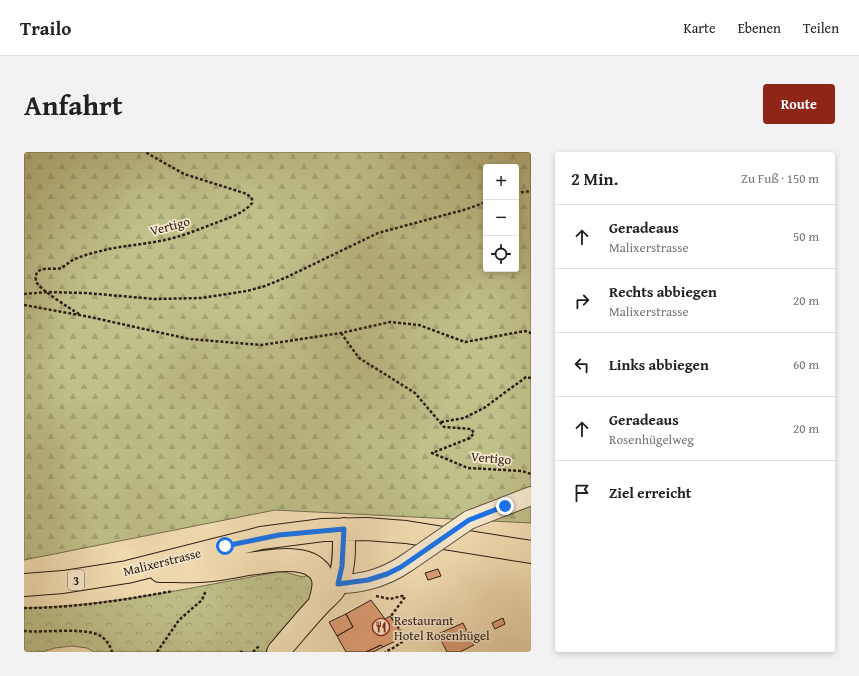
<!DOCTYPE html>
<html lang="de">
<meta charset="utf-8">
<style>
:root{--surface:#fff;--page:#f2f2f2;--text:#202124;--muted:#757577;--line:#e0e0e0;--accent:#8f2418}
body{margin:0;font-family:"Gentium Book Plus",serif;background:var(--page);color:var(--text)}
.controls{position:absolute;right:12px;top:12px;display:grid;overflow:hidden;border-radius:4px;box-shadow:0 2px 6px #0003}
.controls button{width:36px;height:36px;display:grid;place-items:center;padding:0;border:0;border-bottom:1px solid var(--line);background:var(--surface);color:var(--text);font:20px sans-serif}
.stop{position:absolute;width:12px;height:12px;margin:-9px;border:3px solid #1a73e8;border-radius:50%;background:#fff}
.stop.end{background:#1a73e8;border-color:#fff;box-shadow:0 1px 4px #0008}
.list{margin:0;padding:0;list-style:none}
h2{display:flex;justify-content:space-between;align-items:center;height:52px;margin:0;padding:0 16px;font-size:17px}
h2 small{font-size:13px;font-weight:400;color:var(--muted)}
.list li{display:grid;grid-template-columns:26px 1fr auto;gap:12px;align-items:center;box-sizing:border-box;height:64px;padding:0 16px;border-top:1px solid var(--line)}
.list b{display:block;font-size:15px;white-space:nowrap}
.list p{margin:0;font-size:13px;white-space:nowrap;color:var(--muted)}
.list em{font-size:13px;font-style:normal;color:var(--muted)}
.icon{flex:none;width:22px;height:22px;fill:none;stroke:currentColor;stroke-width:2;stroke-linecap:round;stroke-linejoin:round}
.map{position:relative;flex:none;width:507px;height:500px;overflow:hidden;border-radius:4px}
header{display:flex;align-items:center;gap:24px;box-sizing:border-box;height:56px;padding:0 20px;background:var(--surface);border-bottom:1px solid var(--line)}
header strong{font-size:19px}
nav{display:flex;gap:22px;margin-inline-start:auto;font-size:14px}
.intro{display:flex;align-items:center;justify-content:space-between;box-sizing:border-box;height:96px;padding:0 24px}
h1{margin:0;font-size:28px}
.button{padding:10px 18px;border-radius:4px;background:var(--accent);color:#fff;font-size:14px;font-weight:700}
main{display:flex;gap:24px;padding:0 24px}
aside{flex:1;background:var(--surface);border-radius:4px;box-shadow:0 2px 6px #0003}
.map>svg:first-child{display:block}
</style>
<header>
<strong>Trailo</strong>
<nav><a>Karte</a><a>Ebenen</a><a>Teilen</a></nav>
</header>
<div class="intro"><h1>Anfahrt</h1><a class="button">Route</a></div>
<main>
<div class="map">
<svg width="507" height="500" viewBox="0 0 507 500">
<defs>
<pattern id="forest-firs" width="22" height="20" patternUnits="userSpaceOnUse"><rect width="22" height="20" fill="#bfc08a"/><path d="M5 1l3.5 6h-7zM16 11l3.5 6h-7z" fill="#a4a576"/></pattern>
<pattern id="park-crowns" width="20" height="18" patternUnits="userSpaceOnUse"><rect width="20" height="18" fill="#bfc08a"/><path d="M2 6a3 3 0 1 1 6 0M12 15a3 3 0 1 1 6 0" fill="none" stroke="#a4a576"/></pattern>
</defs>
<rect width="100%" height="100%" fill="#f3ddb4"/>
<filter id="stains"><feTurbulence type="fractalNoise" baseFrequency=".005" numOctaves="4"/><feColorMatrix values="0 0 0 0 .2 0 0 0 0 .09 0 0 0 0 .02 0 0 0 .5 -.17"/></filter>
<radialGradient id="worn" r=".72"><stop offset=".6" stop-color="#630" stop-opacity="0"/><stop offset="1" stop-color="#630" stop-opacity=".3"/></radialGradient>
<!-- forest -->
<path fill="url(#forest-firs)" stroke="#746f50" fill-rule="evenodd" d="M 0,0 L 507,0 L 507,371 L 251,358 L 0,408 ZM 462,15 L 492,15 L 492,117 L 462,117 Z"/>
<!-- park -->
<path fill="url(#park-crowns)" stroke="#746f50" d="M 295,419 L 299,427 L 254,500 L 70,500 L 63,496 L 48,494 L 31,496 L 18,500 L 0,500 L 0,456 C 86,454 170,435 254,420 L 260,420 L 279,425 Z"/>
<!-- building -->
<path fill="#e09f77" stroke="#2a1e15" d="M 414,417 L 417,424 L 404,428 L 401,421 Z
M 347,448 L 361,467 L 366,464 L 380,485 L 359,495 L 357,493 L 342,500 L 322,500 L 313,484 L 329,475 L 322,462 Z
M 322,462 L 329,475 L 313,484 L 305,470 Z
M 479,466 L 481,472 L 471,477 L 468,471 Z
M 439,471 L 450,493 L 436,500 L 423,500 L 414,482 Z
M 357,493 L 359,495 L 349,500 L 342,500 Z"/>
<g fill="none" stroke-linecap="round" stroke-linejoin="round">
<defs>
<path id="minor" d="M 445,368 L 507,344
M 301,431 C 330,435 360,427 384,410"/>
<path id="major" d="M 136,419 C 153,419 171,420 188,418 C 213,416 272,398 292,416 C 304,425 299,440 295,453
M 0,433 L 39,430 L 103,420 L 237,386 L 299,378 L 342,377 L 382,380 L 507,400
M 254,500 C 267,485 280,469 294,454 C 302,445 311,440 315,428 C 321,413 320,393 320,377"/>
</defs>
<!-- minor casing -->
<use href="#minor" stroke="#5c4e3d" stroke-width="20"/>
<!-- major casing -->
<use href="#major" stroke="#2a1e15" stroke-width="24"/>
<!-- path -->
<path stroke="#2a1e15" stroke-width="2.5" stroke-dasharray="3 2" stroke-linecap="butt" d="M 492,41 L 507,39
M 0,142 L 23,140 L 62,141 L 131,147 L 177,146 L 223,139 L 241,134 L 263,125 L 354,81 L 443,57 L 462,50
M 0,153 L 66,165 L 165,187 L 237,193 L 317,181 L 366,170 L 395,173 L 441,190 L 501,179 L 507,181
M 55,162 C 47,157 13,136 12,129 C 9,111 31,119 37,116 C 41,114 44,111 47,109 C 58,103 73,100 85,97 C 105,93 125,92 145,87 C 162,83 178,76 194,70 C 205,66 220,61 228,51 L 228,47 L 223,42 L 160,22 L 121,0
M 317,181 L 335,206 L 391,241 L 420,275 L 447,277 L 450,281 L 446,286 L 408,301 L 444,316 L 498,319 L 507,322
M 417,270 L 440,266 L 460,256 L 502,225 L 507,226
M 352,444 L 366,447 L 378,444 L 381,445 L 367,464 L 382,487 L 371,495 L 361,500
M 0,456 C 50,456 100,448 149,439
M 0,479 C 21,481 56,475 75,483 C 82,487 86,493 88,500
M 133,500 L 155,468 L 178,448 L 182,438
M 216,500 L 221,500
M 229,500 L 236,493"/>
<!-- minor -->
<use href="#minor" stroke="#f7e9ce" stroke-width="18"/>
<!-- major -->
<use href="#major" stroke="#f3ddb4" stroke-width="22"/>
<defs>
<path id="minor-bridge" d="M 384,410 L 445,368"/>
</defs>
<!-- minor-bridge casing -->
<use href="#minor-bridge" stroke="#5c4e3d" stroke-width="20" stroke-linecap="butt"/>
<!-- minor-bridge -->
<use href="#minor-bridge" stroke="#f7e9ce" stroke-width="18"/>
</g>
<g fill="none" stroke-linecap="round" stroke-linejoin="round">
<!-- route -->
<path stroke="#1a73e8" stroke-width="5" d="M 201,394 L 255,383 L 320,377 L 318,414 L 314,432 L 344,428 L 363,422 L 377,415 L 445,368 L 481,354"/>
</g>
<!-- icons -->
<defs>
<symbol id="restaurant-ring" viewBox="-11 -11 22 22"><circle r="9.5" fill="#f7e9ce" stroke="#8f2418" stroke-width="1.5"/><path d="M-5-6h1v4h1v-4h1v4h1v-4h1v5L-1.5 .5V6h-2V.5L-5-1ZM5-6V6H3V1.5H1.5Q1.5-4 5-6Z" fill="#8f2418"/></symbol>
</defs>
<g fill-rule="evenodd">
<use href="#restaurant-ring" x="347" y="465" width="20" height="20"/>
</g>
<g text-anchor="middle" dominant-baseline="central" stroke-width="3.5" stroke-linejoin="round" paint-order="stroke">
<!-- shield labels -->
<rect fill="#f7e9ce" stroke="#685b4c" stroke-width="1" x="44" y="418" width="16" height="20" rx="3"/>
<g font-size="12" font-weight="bold" fill="#2a1e15">
<text x="52" y="428">3</text>
</g>
<!-- street labels -->
<g font-size="13" fill="#2a1e15" stroke="#f7e9ce">
<text transform="translate(146 74) rotate(-15)">Vertigo</text>
<text transform="translate(467 306) rotate(5)">Vertigo</text>
<text transform="translate(138 410) rotate(-14)">Malixerstrasse</text>
</g>
<!-- poi labels -->
<g font-size="13" fill="#2a1e15" stroke="#f7e9ce" text-anchor="start">
<text x="370" y="468">Restaurant<tspan x="370" dy="15">Hotel Rosenhügel</tspan></text>
</g>
</g>
<rect width="100%" height="100%" filter="url(#stains)"/>
<rect width="100%" height="100%" fill="url(#worn)"/>
</svg>
<div class="controls">
<button>+</button>
<button>−</button>
<button><svg class="icon" aria-label="locate" viewBox="0 0 24 24"><circle cx="12" cy="12" r="6"/><path d="M12 2v4M12 18v4M2 12h4M18 12h4"/></svg></button>
</div>
<div class="stop" style="left:201px;top:394px"></div>
<div class="stop end" style="left:481px;top:354px"></div>
</div>
<aside>
<h2>2 Min.<small>Zu Fuß · 150 m</small></h2>
<ul class="list">
<li><svg class="icon" aria-label="ahead" viewBox="0 0 24 24"><path d="M12 20V5M6 11l6-6 6 6"/></svg><div><b>Geradeaus</b><p>Malixerstrasse</p></div><em>50 m</em></li>
<li><svg class="icon" aria-label="right" viewBox="0 0 24 24"><path d="M7 20v-9h11M14 6l5 5-5 5"/></svg><div><b>Rechts abbiegen</b><p>Malixerstrasse</p></div><em>20 m</em></li>
<li><svg class="icon" aria-label="left" viewBox="0 0 24 24"><path d="M17 20v-9H6M10 6l-5 5 5 5"/></svg><div><b>Links abbiegen</b></div><em>60 m</em></li>
<li><svg class="icon" aria-label="ahead" viewBox="0 0 24 24"><path d="M12 20V5M6 11l6-6 6 6"/></svg><div><b>Geradeaus</b><p>Rosenhügelweg</p></div><em>20 m</em></li>
<li><svg class="icon" aria-label="arrive" viewBox="0 0 24 24"><path d="M6 21V4h12l-3 4 3 4H6"/></svg><div><b>Ziel erreicht</b></div></li>
</ul>
</aside>
</main>
